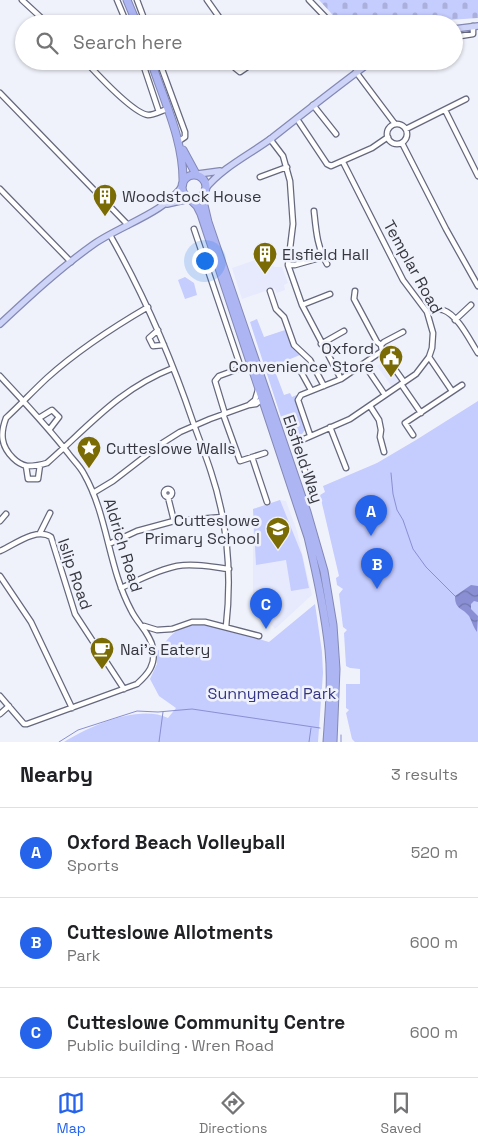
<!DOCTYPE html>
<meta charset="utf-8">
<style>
:root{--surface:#fff;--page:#f2f2f2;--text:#202124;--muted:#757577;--line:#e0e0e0;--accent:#2563eb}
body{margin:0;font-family:"Space Grotesk",sans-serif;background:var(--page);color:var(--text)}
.you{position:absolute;left:204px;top:260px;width:18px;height:18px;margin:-12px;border:4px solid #fff;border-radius:50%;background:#1a73e8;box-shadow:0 0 0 8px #1a73e833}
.badge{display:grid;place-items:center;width:32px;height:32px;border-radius:50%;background:var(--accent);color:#fff;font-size:16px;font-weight:700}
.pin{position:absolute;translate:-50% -41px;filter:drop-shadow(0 1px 2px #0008)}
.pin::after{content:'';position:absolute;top:26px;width:18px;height:15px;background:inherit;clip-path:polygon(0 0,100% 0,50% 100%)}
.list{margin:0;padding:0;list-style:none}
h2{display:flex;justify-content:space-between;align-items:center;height:65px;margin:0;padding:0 20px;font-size:21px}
h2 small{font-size:16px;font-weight:400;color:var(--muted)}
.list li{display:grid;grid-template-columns:32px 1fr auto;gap:15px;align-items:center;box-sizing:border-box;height:90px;padding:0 20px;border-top:1px solid var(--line)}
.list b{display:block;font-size:19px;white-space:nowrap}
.list p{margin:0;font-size:16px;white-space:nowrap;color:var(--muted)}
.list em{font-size:16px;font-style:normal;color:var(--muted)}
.icon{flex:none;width:28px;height:28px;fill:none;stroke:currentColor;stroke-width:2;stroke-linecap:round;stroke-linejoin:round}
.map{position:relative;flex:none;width:478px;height:742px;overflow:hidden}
.search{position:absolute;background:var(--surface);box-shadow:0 1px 4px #0004;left:15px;right:15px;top:15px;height:55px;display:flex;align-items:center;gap:12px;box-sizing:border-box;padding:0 18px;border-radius:28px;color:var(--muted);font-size:19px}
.sheet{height:335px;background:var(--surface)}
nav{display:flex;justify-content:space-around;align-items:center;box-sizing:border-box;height:70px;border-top:1px solid var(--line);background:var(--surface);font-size:14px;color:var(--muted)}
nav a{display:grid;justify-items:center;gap:2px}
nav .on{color:var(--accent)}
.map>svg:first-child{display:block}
</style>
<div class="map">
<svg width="478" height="742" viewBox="0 0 478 742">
<defs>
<pattern id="cemetery-stones" width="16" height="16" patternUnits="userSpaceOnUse" patternTransform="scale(1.25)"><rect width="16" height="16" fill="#c5ccfe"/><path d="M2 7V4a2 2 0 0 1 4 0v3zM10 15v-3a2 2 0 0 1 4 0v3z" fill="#aab0db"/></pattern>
<pattern id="water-waves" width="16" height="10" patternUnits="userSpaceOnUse" patternTransform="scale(1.25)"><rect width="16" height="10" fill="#898fd2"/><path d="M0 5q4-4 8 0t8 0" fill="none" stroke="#7176ac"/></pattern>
</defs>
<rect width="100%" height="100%" fill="#f0f2fb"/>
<!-- built -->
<path fill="#e7eafd" d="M 270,255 L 274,267 L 282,267 L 288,283 L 284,285 L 285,290 L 277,293 L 274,288 L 242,299 L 232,268 Z
M 386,360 L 401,381 L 392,387 L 377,366 Z
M 280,500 L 286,501 L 297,531 L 312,595 L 275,629 L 263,615 L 253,612 L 253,509 Z"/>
<!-- cemetery -->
<path fill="url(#cemetery-stones)" d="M 319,0 L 478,0 L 478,18 L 449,20 L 435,24 L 341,24 Z"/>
<!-- green -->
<path fill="#c5ccfe" d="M 185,277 L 194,283 L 197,295 L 185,299 L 178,280 Z
M 257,319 L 264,337 L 285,330 L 292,346 L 300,355 L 273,366 L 284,395 L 290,393 L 292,397 L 299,394 L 296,402 L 305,430 L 302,434 L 290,436 L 288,429 L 290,428 L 286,416 L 281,417 L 250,322 Z
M 478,401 L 478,742 L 355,742 L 352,739 L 346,713 L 349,710 L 346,708 L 346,684 L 360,684 L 360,669 L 350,668 L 346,666 L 344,633 L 347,630 L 343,627 L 339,594 L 343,589 L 337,585 L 336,578 L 339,576 L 320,495 L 325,492 L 323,486 L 377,463 L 416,440 Z
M 280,500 L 302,555 L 309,588 L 291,591 L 286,560 L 256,565 L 253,509 Z
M 315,604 L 322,652 L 323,673 L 318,742 L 64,742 C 90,726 139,704 168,718 L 176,708 L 159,696 L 150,679 L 157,664 L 156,653 C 163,645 170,635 178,630 C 204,615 243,634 269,642 Z"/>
<!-- water -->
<path fill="url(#water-waves)" d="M 471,585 L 478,586 L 478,602 L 474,601 L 471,604 L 471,609 L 478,616 L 477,632 C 473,627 472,621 469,616 C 462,607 455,610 455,596 Z"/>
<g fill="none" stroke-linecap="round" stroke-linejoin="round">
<!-- stream -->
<path stroke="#898fd2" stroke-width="1" d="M 391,473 L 393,494 L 397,510 L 403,520 L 413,549 L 426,567 L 455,596
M 341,735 L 341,742
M 59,742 L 78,730 L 137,711 L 158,712 L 192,709 L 320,728
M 159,742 L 163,712
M 309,742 L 311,728"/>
<defs>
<path id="minor" d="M 22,0 L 48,24
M 117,0 L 127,24
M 137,0 L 146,24
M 207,0 L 224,24
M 309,0 L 332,24
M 454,37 L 473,34 L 473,26
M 85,61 C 96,73 133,113 148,115 C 154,115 161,111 167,109
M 142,61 L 159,112
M 159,61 L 185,132 L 185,137 L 179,141
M 234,61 L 235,68 L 240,72 L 256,61
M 356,72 L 395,124
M 0,93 L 128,225
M 313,105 L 336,134
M 445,110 L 478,176
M 299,122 L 327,164 L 331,166 L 372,148 L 388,137
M387 134a10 10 0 1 1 20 0a10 10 0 1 1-20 0Z
M 406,129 L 466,99
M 270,139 L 283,156 L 290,181 L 293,224 L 288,265 L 302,305 L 341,379
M 402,143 L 446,229 L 478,286
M 260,177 L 287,167
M 0,189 L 71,262
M 314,211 C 316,230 317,247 327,264
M 194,229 L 241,368 L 219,376 L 215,381 L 225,414
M 110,235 C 144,295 171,357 193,422 C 199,439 206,456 211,472 C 228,523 232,574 226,627
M 288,265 L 295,265 L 323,257
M 270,291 L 276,309 L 284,317 L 294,345 L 310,360 L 324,386
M 355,291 L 354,299 L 377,342 L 381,345 L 382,351
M 302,305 L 330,294
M 148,307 C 112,328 78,350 47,378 C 33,391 20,405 6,418 C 0,434 1,446 13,458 C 17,462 22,465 27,466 C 34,466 41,465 47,463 C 89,426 119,389 173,368
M 427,312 C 432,311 438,308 443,310 C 458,315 470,341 478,353
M 455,320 L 471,305
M 158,330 L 149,338 L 153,346 L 164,345
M 321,344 L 344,331
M 381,345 L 384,342 L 403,332
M 429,357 L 452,391
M 364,364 L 385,395
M 300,370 L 311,390
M 0,376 C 23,401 47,426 68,453 C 73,460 80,466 84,474 C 108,516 108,567 131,610 C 137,623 150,633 153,648 C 156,665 148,674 137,684 L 27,724 L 24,724 L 0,696
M 401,384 L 421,413
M 250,404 L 255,400 L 258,390
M 370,406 L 379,420 L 381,430 L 380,437 L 384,452
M 223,414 L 240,461 L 265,453
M 39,418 L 52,410 L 59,417 L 49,430
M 330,427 L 346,468
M 310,435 L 298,400 L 301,395 L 341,379 L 382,351 L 404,382
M 413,435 L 405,423 L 462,385
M 252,457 L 267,502
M 26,466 L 28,479 L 38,479 L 40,465
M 313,487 L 310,485 L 295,443 L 350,419 L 416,374 L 429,357 L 432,348 L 433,333 L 427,312 L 403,280 L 343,162
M164 493a4 4 0 1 1 8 0a4 4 0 1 1-8 0Z
M 93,493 L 113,481 L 161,444 L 180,432 L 210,419 L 249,405 L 256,404 L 262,399
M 168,497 L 174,521
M 0,521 L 6,514
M 40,533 L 50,513
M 109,544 L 137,531 L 174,521 L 223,517
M 0,551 C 14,545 36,527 51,537 L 75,614 L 124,689
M 0,576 L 31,622 L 72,708
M 121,588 C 139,580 157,570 177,566 C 194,563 212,567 229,569
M 144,626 L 157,630 L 172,629 L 192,622 L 205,622 L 259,636
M 0,714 L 9,706"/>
<path id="major" d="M 454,29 L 478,26
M 198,174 L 220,171
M 205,189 C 223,167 249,155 272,138 C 305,112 338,86 372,61
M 167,204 L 189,199
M 0,324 C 30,296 60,268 94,244 C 121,225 165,213 183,185"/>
<path id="highway" d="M 127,0 L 137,24
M 151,61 C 164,101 184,141 183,183
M 183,150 L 196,174
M182 187a12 12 0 1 1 24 0a12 12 0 1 1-24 0Z
M 204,193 L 204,205 L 208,222 L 307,512 L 324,571 L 333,625 L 336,669 L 333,742
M 190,199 L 197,206 L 201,214 L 308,537 C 317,575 325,612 329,650 C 332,680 329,712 327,742"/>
</defs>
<!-- minor casing -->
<use href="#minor" stroke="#65687c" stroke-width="7"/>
<!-- major casing -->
<use href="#major" stroke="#8389b4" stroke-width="8"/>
<!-- highway casing -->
<use href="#highway" stroke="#8389b4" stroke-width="9"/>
<!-- minor -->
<use href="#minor" stroke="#fff" stroke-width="4.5"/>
<!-- major -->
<use href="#major" stroke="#ced3f8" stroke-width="5.5"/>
<!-- highway -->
<use href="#highway" stroke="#adb5f3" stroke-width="7"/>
</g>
<!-- icons -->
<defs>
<symbol id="building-pin" viewBox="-11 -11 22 30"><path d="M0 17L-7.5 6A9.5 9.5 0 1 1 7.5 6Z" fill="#7b6b04" stroke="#f0f2fb"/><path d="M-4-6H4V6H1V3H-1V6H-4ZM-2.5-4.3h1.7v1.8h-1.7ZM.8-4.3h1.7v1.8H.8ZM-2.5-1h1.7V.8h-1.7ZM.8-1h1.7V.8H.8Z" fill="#fff"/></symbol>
<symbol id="civic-pin" viewBox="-11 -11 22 30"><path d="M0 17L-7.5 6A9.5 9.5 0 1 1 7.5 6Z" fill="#7b6b04" stroke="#f0f2fb"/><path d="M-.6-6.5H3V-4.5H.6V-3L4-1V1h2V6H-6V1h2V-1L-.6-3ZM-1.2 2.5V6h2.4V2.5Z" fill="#fff"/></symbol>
<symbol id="sight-pin" viewBox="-11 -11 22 30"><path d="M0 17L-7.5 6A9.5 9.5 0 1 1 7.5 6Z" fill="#7b6b04" stroke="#f0f2fb"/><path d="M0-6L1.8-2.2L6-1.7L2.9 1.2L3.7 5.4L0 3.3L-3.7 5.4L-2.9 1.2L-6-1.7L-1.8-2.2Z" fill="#fff"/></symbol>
<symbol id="school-pin" viewBox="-11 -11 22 30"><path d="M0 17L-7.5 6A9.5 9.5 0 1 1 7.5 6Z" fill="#7b6b04" stroke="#f0f2fb"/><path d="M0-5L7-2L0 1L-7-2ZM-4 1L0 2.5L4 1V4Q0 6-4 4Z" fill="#fff"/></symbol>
<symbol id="cafe-pin" viewBox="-11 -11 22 30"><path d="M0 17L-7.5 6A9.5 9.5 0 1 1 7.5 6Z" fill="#7b6b04" stroke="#f0f2fb"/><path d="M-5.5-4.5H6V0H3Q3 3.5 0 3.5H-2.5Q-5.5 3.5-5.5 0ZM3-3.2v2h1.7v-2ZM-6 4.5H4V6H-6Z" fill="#fff"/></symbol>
</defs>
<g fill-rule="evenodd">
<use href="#building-pin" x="91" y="182" width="28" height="38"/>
<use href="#building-pin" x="251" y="240" width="28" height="38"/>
<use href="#civic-pin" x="377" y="343" width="28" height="38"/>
<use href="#sight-pin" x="75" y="434" width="28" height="38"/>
<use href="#school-pin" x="264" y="515" width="28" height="38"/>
<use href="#cafe-pin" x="88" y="635" width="28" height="38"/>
</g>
<g text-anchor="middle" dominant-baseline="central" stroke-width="5" stroke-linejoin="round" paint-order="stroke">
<!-- poi labels -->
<g font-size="16" fill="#363740" stroke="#f0f2fb" text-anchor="start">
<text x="122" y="196">Woodstock House</text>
<text x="282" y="254">Elsfield Hall</text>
<text x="374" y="348" text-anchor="end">Oxford<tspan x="374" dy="18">Convenience Store</tspan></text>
<text x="106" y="448">Cutteslowe Walls</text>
<text x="260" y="520" text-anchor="end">Cutteslowe<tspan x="260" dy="18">Primary School</tspan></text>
<text x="120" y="649">Nai's Eatery</text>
</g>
<!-- street labels -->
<g font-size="16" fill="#363740" stroke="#f0f2fb">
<text transform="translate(413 267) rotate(61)">Templar Road</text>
<text transform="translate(303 459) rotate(71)">Elsfield Way</text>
<text transform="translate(123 545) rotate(73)">Aldrich Road</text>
<text transform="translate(75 574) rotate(71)">Islip Road</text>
</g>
<!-- park labels -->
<g font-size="16" fill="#363584" stroke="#f0f2fb">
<text x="272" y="693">Sunnymead Park</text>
</g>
</g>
</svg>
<div class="you"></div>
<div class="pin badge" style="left:371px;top:536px">A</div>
<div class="pin badge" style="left:377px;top:589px">B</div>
<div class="pin badge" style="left:266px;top:629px">C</div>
<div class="search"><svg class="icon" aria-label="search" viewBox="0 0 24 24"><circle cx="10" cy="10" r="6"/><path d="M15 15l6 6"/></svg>Search here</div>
</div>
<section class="sheet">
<h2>Nearby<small>3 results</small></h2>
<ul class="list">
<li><span class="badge">A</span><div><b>Oxford Beach Volleyball</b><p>Sports</p></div><em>520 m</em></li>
<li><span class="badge">B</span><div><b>Cutteslowe Allotments</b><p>Park</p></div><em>600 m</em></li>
<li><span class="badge">C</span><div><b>Cutteslowe Community Centre</b><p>Public building · Wren Road</p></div><em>600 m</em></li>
</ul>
</section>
<nav>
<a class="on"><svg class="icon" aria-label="map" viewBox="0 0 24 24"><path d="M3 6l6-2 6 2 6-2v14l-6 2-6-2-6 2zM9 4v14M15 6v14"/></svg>Map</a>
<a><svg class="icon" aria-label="directions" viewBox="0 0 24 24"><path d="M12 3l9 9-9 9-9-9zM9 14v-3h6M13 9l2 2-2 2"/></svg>Directions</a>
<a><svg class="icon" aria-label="saved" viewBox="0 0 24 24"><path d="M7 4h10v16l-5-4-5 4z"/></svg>Saved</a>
</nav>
